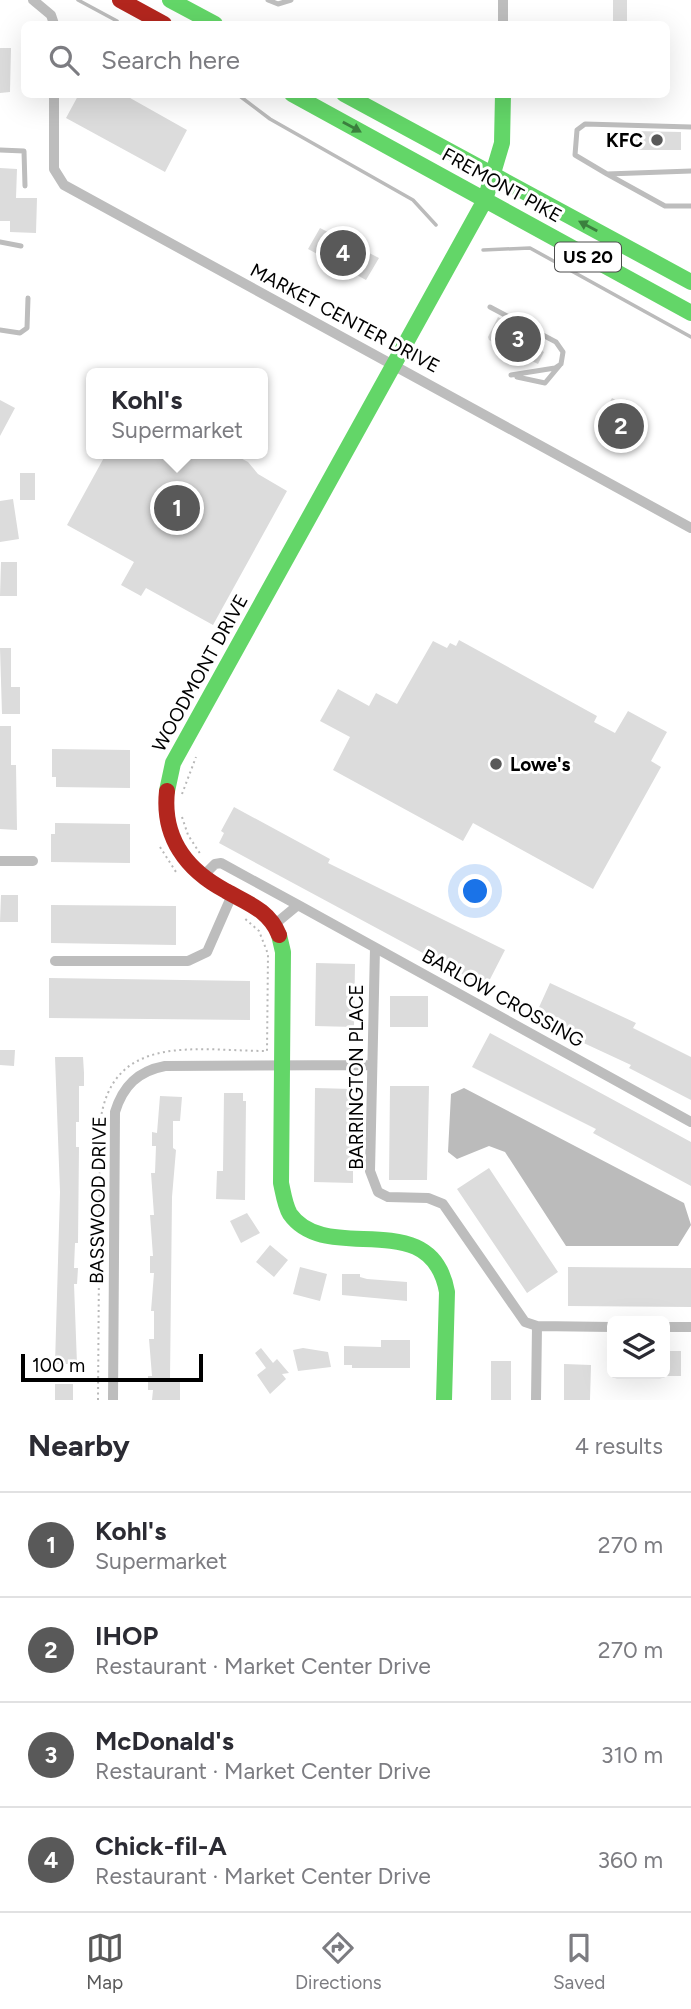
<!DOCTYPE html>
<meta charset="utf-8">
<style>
:root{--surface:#fff;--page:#f7f7f7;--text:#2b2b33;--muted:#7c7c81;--line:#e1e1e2;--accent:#595959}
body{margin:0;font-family:Figtree,sans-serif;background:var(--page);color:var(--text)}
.controls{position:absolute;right:21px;bottom:21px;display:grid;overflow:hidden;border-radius:10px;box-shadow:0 7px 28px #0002}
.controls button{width:63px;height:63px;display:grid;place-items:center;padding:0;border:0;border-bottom:2px solid var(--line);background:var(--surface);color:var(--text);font:35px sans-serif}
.scale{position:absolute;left:21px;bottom:18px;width:182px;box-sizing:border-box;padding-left:7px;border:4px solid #000;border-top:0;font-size:19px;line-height:24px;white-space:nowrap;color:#000;-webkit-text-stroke:5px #fff;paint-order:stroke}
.you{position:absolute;left:476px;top:892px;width:24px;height:24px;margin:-18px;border:5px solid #fff;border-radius:50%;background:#1a73e8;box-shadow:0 0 0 10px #1a73e833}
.badge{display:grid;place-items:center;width:46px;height:46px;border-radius:50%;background:var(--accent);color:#fff;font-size:23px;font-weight:700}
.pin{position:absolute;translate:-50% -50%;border:4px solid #fff;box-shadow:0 2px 7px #0006}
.popup{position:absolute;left:86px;top:368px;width:182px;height:91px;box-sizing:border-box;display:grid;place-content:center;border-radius:10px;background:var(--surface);filter:drop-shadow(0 2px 5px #0005);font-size:23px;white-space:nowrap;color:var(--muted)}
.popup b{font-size:26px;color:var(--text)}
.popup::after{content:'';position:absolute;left:50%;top:100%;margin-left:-14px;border:14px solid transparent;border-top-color:var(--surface)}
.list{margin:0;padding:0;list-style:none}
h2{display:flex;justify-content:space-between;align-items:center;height:91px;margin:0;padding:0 28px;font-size:30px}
h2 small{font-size:23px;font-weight:400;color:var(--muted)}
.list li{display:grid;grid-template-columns:46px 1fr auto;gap:21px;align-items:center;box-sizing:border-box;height:105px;padding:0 28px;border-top:2px solid var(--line)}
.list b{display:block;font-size:26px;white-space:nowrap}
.list p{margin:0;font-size:23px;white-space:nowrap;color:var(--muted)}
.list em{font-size:23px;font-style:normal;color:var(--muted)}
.icon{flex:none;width:38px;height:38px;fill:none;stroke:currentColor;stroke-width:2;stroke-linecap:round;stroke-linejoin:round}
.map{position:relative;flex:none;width:691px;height:1400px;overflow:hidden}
.search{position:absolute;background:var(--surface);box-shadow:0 7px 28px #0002;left:21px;right:21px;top:21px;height:77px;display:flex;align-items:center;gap:18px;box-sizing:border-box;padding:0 24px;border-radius:10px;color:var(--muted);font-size:26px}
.sheet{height:511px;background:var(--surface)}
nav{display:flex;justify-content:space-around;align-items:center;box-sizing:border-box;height:98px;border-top:2px solid var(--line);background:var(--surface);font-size:19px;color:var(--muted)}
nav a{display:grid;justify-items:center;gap:4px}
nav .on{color:var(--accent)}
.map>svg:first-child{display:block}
</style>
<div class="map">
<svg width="691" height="1400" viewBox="0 0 691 1400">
<rect width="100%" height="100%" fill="#fff"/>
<!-- water -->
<path fill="#bbb" d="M 464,1088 L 684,1203 L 691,1225 L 678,1246 L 566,1246 L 505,1152 L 489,1146 L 457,1159 L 448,1152 L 451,1094 Z"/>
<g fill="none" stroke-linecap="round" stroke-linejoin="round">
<!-- stream -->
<path stroke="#bbb" stroke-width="3.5" d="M 78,0 L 117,21
M 237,94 L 270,119 L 413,200 L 436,225
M 483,250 L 530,248 L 691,337"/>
</g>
<!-- building -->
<path fill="#dcdcdc" d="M 613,0 L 627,0 L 627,24 L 613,24 Z
M 0,48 L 11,48 L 10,92 L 0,93 Z
M 79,94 L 123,94 L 187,130 L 165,172 L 66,118 Z
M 634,131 L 681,132 L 681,150 L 634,150 Z
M 0,168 L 17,169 L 16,198 L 37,198 L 36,233 L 10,232 L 10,221 L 0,221 Z
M 320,228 L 379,258 L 366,280 L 308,249 Z
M 498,317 L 545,342 L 540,350 L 544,352 L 538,364 L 489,340 L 488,337 Z
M 612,398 L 623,404 L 626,399 L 634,404 L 631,409 L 645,417 L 633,437 L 630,435 L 624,446 L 598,431 L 604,420 L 601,418 Z
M 0,400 L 15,408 L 0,436 Z
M 106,454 L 233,454 L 248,462 L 258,474 L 287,491 L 213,625 L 146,588 L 141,596 L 121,585 L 134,562 L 67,525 Z
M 20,473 L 35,473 L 35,500 L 20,500 Z
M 13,499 L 19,539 L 0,542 L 0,501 Z
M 1,562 L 17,562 L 17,596 L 0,596 Z
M 459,640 L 597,716 L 594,722 L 615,733 L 628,711 L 667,732 L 651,761 L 661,767 L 593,889 L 473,823 L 463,841 L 333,770 L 350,737 L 320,721 L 338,689 L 369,706 L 376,693 L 397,704 L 433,641 L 447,648 L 450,643 L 456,646 Z
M 0,648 L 11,648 L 11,687 L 20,687 L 20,714 L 2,714 Z
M 0,726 L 11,726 L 11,765 L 16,765 L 17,830 L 0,829 Z
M 52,749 L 130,750 L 130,788 L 56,787 L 56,777 L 52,777 Z
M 234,807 L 330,859 L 328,863 L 505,950 L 486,987 L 219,843 L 224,833 L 221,831 Z
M 55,823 L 130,824 L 130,863 L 51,862 L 51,834 L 55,834 Z
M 1,895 L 18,895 L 18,922 L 0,922 Z
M 51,905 L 176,906 L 176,945 L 51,943 Z
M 316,963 L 355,964 L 354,1027 L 315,1026 Z
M 49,978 L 250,981 L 250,1020 L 49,1018 Z
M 550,983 L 636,1023 L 633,1028 L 691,1057 L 691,1100 L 629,1068 L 631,1065 L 575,1039 L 577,1036 L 535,1016 Z
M 390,996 L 428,996 L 428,1027 L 390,1027 Z
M 490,1033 L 691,1142 L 691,1186 L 593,1133 L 596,1129 L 472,1067 Z
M 0,1050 L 15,1050 L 14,1066 L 0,1065 Z
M 55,1057 L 83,1057 L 84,1073 L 84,1086 L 79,1086 L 79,1122 L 76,1122 L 76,1147 L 79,1147 L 78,1243 L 75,1243 L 74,1268 L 78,1268 L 77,1284 L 74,1284 L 77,1364 L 55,1364 L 60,1192 Z
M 390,1086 L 429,1086 L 427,1180 L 389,1180 Z
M 315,1088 L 353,1089 L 353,1183 L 314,1182 Z
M 224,1093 L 243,1093 L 243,1101 L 246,1101 L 245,1200 L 216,1199 L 217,1171 L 223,1171 Z
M 160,1096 L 182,1097 L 180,1121 L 173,1121 L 173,1148 L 176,1150 L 172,1197 L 170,1379 L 180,1379 L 180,1400 L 152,1400 L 153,1390 L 148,1390 L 148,1376 L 152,1376 L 149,1339 L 154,1339 L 154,1311 L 151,1311 L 154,1273 L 150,1273 L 150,1256 L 153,1256 L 150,1215 L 154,1215 L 151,1173 L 155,1173 L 156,1146 L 152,1146 L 152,1132 L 157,1133 Z
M 489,1168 L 558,1272 L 527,1293 L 457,1189 Z
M 247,1213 L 260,1233 L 241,1243 L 230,1221 Z
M 270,1245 L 288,1260 L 274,1277 L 256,1262 Z
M 300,1267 L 327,1274 L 320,1301 L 293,1294 Z
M 568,1267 L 691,1268 L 691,1307 L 568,1306 Z
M 342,1274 L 360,1274 L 360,1277 L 367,1279 L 407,1282 L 407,1301 L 342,1295 Z
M 381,1340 L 410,1340 L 410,1368 L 352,1368 L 352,1365 L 344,1365 L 344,1346 L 381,1347 Z
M 261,1348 L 273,1363 L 277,1359 L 289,1373 L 282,1374 L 286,1379 L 270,1394 L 257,1375 L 266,1368 L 255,1353 Z
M 303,1348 L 328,1352 L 331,1367 L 298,1371 L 293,1350 Z
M 665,1351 L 681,1351 L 681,1376 L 665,1376 Z
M 491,1361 L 511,1361 L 511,1400 L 491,1400 Z
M 564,1364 L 591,1365 L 590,1400 L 564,1400 Z
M 55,1384 L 73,1384 L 73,1400 L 55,1400 Z"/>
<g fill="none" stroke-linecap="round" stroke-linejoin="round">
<!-- path -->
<path stroke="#b8b8b8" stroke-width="2" stroke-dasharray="2 3.5" stroke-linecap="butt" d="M 182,794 L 196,757
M 182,817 L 188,835 L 201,855
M 160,847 L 176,872
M 98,1400 L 100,1124 C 111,1031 197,1051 267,1051 L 268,954 L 259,931 L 243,917"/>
<!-- lane -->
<path stroke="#bdbdbd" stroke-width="5" d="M 268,0 L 278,4 L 291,0
M 0,150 L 24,151 L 25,186
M 691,171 L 607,174 L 665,206 L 691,206
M 607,174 L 575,155 L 577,130 L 585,124 L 691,127
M 0,242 L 21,246
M 490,307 L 556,342 L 563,352 L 561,364 L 555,368 L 511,375
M 0,330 L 20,333 L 27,328 L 28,298
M 517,377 L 545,383 L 560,365"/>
<!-- street -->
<path stroke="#bdbdbd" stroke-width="10" d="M 33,0 L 51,15 L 54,24
M 503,0 L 503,24
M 54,94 L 54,169 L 64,185 L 691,528
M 0,861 L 33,861
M 202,877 L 215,864 L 221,863 L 298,905
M 275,924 L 298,905 L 691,1122
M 375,948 L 370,1171 L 378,1192 L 388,1197 L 428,1198 L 443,1204 L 525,1322 L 537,1326 L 612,1327
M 55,961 L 188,961 L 207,952 L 232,895
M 665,1327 L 691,1327
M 113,1400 L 115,1112 C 123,1086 138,1071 165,1066 L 372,1065
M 536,1400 L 537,1326"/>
<!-- fast -->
<path stroke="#63d668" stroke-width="16" d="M 170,0 L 215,24
M 292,94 L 691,313
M 344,94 L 691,282
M 167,791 L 173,763 L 485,200 L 502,143 L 503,94
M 279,935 L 283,952 L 281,1183 C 283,1192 285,1206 290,1214 C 327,1267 431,1203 447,1292 L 444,1400"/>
<!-- jam -->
<path stroke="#b3261e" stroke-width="16" d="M 120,0 L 164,24
M 167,791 C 162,837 186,870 226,891 C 247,903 269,910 279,935"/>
</g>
<!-- one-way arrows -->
<defs><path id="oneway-solid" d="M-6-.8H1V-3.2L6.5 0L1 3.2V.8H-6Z" transform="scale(1.75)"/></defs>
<g fill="#3b803e">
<use href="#oneway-solid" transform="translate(352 127) rotate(29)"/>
<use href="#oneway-solid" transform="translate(588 226) rotate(-152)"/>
</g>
<!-- markers -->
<g fill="#595959" stroke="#fff" stroke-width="2.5">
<circle cx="657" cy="140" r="7"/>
<circle cx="496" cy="764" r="7"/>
</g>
<g text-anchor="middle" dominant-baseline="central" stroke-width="6" stroke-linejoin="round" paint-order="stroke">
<!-- shield labels -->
<rect fill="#fff" stroke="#4c4c4c" stroke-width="2" x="555" y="242.5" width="66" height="29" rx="5"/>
<g font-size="18" font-weight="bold" fill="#000">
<text x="588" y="257">US 20</text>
</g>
<!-- poi labels -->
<g font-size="19" font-weight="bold" fill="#000" stroke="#fff" text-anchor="end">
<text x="643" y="140">KFC</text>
<text x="510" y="764" text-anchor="start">Lowe's</text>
</g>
<!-- street labels -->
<g font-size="19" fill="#000" stroke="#fff">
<text transform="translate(502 185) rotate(29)">FREMONT PIKE</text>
<text transform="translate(345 318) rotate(28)">MARKET CENTER DRIVE</text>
<text transform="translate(200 673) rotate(-61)">WOODMONT DRIVE</text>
<text transform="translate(503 998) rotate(29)">BARLOW CROSSING</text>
<text transform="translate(356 1077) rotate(-90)">BARRINGTON PLACE</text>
<text transform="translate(98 1200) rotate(-89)">BASSWOOD DRIVE</text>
</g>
</g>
</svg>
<div class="controls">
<button><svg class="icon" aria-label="layers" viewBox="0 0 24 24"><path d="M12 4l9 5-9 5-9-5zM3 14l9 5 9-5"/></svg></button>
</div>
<div class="scale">100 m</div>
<div class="you"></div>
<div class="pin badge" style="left:177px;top:508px">1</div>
<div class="popup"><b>Kohl's</b>Supermarket</div>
<div class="pin badge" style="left:621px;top:426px">2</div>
<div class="pin badge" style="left:518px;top:339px">3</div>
<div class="pin badge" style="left:343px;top:253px">4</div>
<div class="search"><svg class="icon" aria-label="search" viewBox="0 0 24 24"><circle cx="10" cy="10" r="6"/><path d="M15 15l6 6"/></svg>Search here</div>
</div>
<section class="sheet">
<h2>Nearby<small>4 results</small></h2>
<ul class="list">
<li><span class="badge">1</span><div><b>Kohl's</b><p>Supermarket</p></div><em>270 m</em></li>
<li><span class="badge">2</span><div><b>IHOP</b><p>Restaurant · Market Center Drive</p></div><em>270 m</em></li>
<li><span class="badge">3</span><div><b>McDonald's</b><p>Restaurant · Market Center Drive</p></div><em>310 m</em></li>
<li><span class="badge">4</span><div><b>Chick-fil-A</b><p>Restaurant · Market Center Drive</p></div><em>360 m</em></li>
</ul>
</section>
<nav>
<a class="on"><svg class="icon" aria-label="map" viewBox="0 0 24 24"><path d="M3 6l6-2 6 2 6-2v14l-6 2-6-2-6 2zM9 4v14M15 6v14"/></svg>Map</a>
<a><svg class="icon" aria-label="directions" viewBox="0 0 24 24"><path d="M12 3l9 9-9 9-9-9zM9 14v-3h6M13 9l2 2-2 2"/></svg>Directions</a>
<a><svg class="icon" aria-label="saved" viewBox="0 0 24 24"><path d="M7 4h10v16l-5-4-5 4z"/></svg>Saved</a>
</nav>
